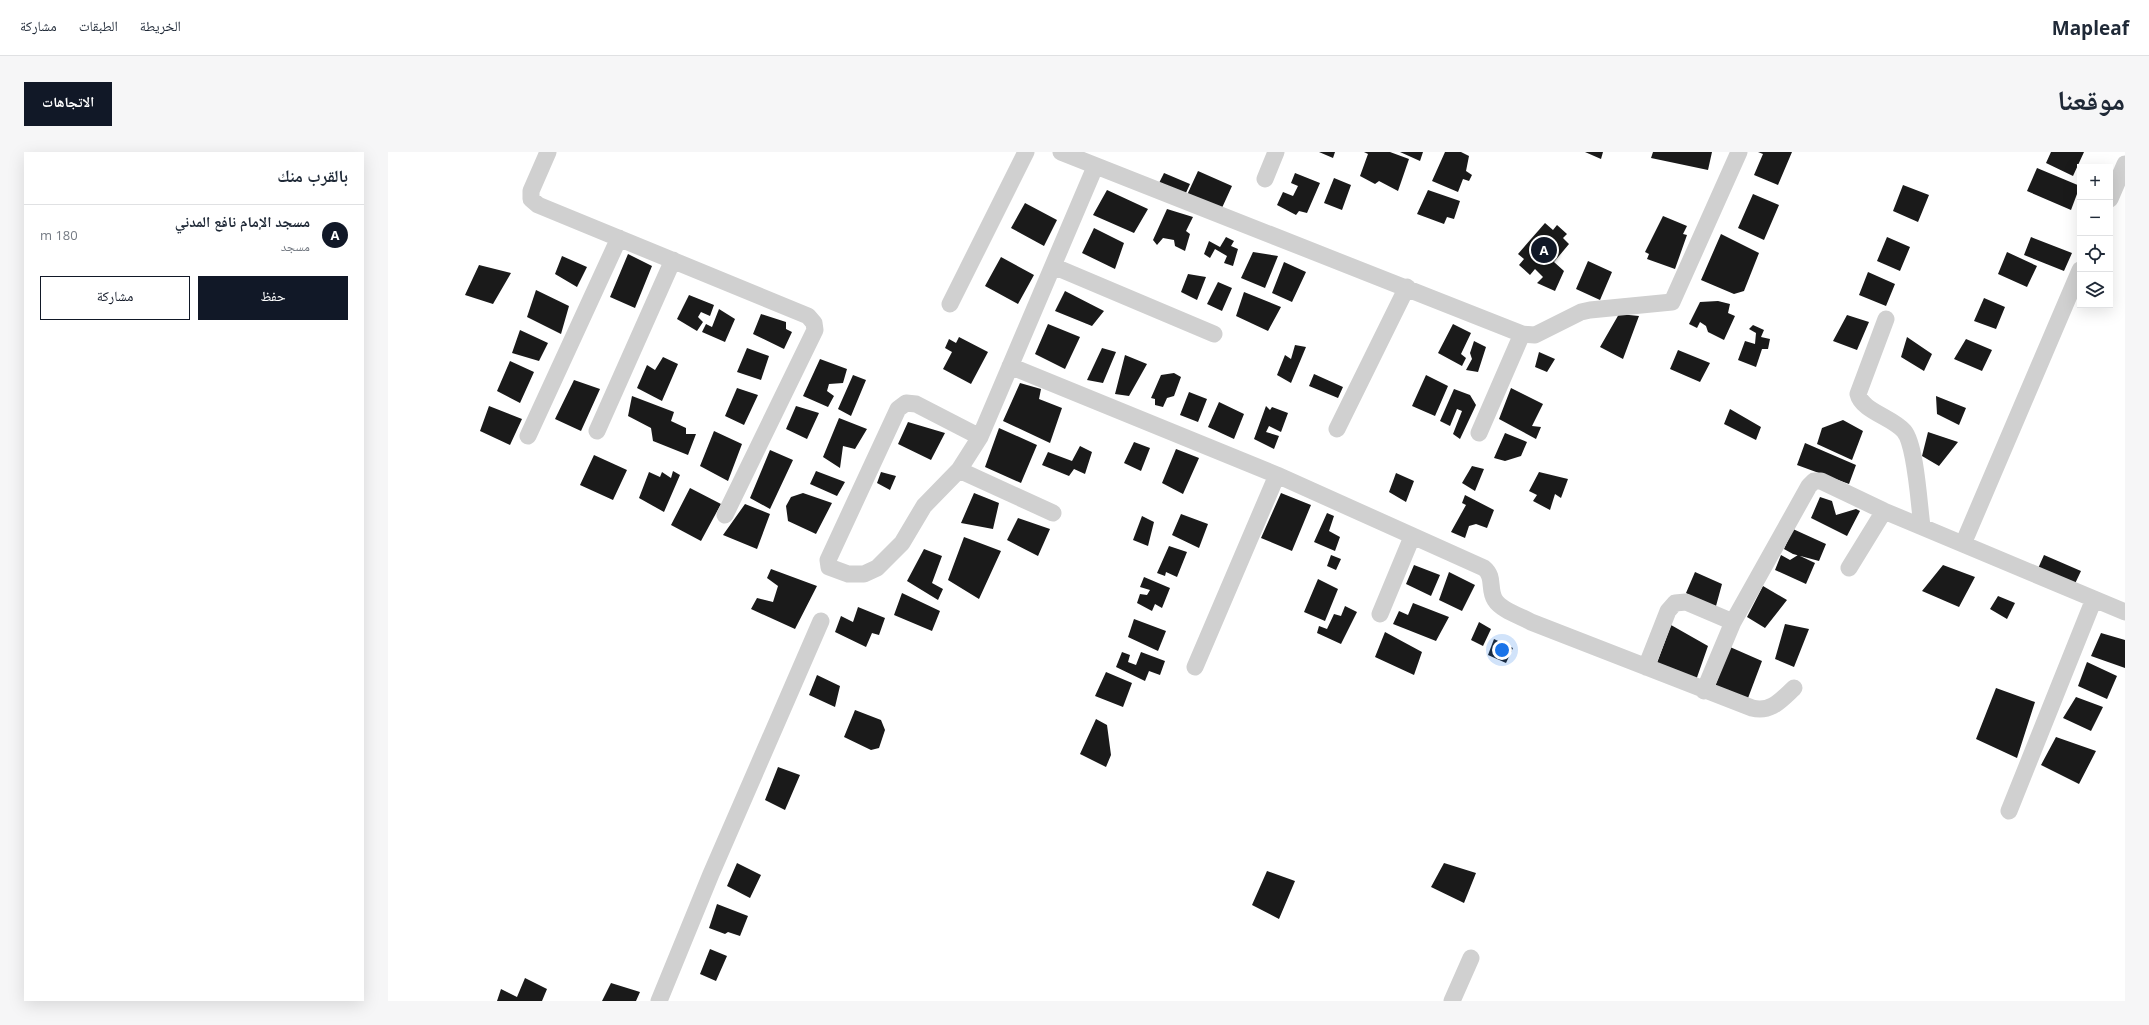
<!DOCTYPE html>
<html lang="ar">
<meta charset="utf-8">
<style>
:root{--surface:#fff;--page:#f6f6f7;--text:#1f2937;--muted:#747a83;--line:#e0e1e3;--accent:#111827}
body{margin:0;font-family:"Open Sans","Noto Naskh Arabic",sans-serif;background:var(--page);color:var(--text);direction:rtl}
.controls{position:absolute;right:12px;top:12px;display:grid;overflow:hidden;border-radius:0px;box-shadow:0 4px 16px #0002}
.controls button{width:36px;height:36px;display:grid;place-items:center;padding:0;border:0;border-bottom:1px solid var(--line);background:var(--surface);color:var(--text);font:20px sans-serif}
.you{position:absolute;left:1114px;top:498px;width:14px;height:14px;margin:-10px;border:3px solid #fff;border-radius:50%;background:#1a73e8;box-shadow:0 0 0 6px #1a73e833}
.badge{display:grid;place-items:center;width:26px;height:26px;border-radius:50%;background:var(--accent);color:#fff;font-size:13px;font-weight:700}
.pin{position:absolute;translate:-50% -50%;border:2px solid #fff;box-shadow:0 1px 4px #0006}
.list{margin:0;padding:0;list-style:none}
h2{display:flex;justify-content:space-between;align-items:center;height:52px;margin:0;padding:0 16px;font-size:17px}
h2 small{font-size:13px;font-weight:400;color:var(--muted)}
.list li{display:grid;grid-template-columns:26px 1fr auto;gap:12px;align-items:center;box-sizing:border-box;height:60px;padding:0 16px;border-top:1px solid var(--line)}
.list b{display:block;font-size:15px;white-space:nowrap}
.list p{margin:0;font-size:13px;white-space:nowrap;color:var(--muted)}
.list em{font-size:13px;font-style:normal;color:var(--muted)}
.actions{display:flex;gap:8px;padding:12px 16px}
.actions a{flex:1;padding:9px 0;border:1px solid var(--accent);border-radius:0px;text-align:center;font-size:14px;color:var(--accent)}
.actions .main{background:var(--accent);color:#fff}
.icon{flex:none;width:22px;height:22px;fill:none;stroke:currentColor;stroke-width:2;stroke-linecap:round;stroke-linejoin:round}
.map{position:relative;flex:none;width:1737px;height:849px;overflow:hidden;direction:ltr;border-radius:0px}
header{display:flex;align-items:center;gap:24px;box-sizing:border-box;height:56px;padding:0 20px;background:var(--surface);border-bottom:1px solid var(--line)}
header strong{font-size:19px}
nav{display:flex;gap:22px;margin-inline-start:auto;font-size:14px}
.intro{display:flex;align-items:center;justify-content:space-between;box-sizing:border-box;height:96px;padding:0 24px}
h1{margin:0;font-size:28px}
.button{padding:10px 18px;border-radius:0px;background:var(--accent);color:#fff;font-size:14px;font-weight:700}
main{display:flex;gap:24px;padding:0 24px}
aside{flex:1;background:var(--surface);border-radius:0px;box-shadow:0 4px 16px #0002}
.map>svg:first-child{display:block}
</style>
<header>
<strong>Mapleaf</strong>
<nav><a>الخريطة</a><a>الطبقات</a><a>مشاركة</a></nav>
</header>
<div class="intro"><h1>موقعنا</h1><a class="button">الاتجاهات</a></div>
<main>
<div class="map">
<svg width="1737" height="849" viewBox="0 0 1737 849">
<rect width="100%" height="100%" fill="#fff"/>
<!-- building -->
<path fill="#1a1a1a" d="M 931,0 L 947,0 L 945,6 Z
M 976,0 L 1002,0 L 1021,7 L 1010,39 L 991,29 L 987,32 L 972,24 L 980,2 Z
M 1012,0 L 1035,0 L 1032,9 Z
M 1057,0 L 1073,0 L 1081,4 L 1078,19 L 1084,23 L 1081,29 L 1075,27 L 1070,40 L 1044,29 Z
M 1197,0 L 1215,0 L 1213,7 Z
M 1265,0 L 1324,0 L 1320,18 L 1263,6 Z
M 1370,0 L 1404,0 L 1390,33 L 1366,23 L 1375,2 Z
M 1663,0 L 1696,0 L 1685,24 L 1658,11 Z
M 1649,16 L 1692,34 L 1683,58 L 1639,39 Z
M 810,19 L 844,34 L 833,58 L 799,43 Z
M 776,21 L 802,32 L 797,43 L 771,31 Z
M 907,21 L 932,31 L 919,61 L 911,59 L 908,63 L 889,53 L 895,40 L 905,44 L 910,34 L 903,31 Z
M 946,26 L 963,33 L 954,58 L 936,51 Z
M 1515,33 L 1541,43 L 1530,70 L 1505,59 Z
M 719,38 L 760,57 L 746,81 L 705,63 Z
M 1040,38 L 1072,49 L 1066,67 L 1059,65 L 1056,72 L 1029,62 Z
M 1365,42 L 1391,53 L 1376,88 L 1350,76 Z
M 637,51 L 669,68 L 656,94 L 623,76 Z
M 779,57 L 805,65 L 798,79 L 802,82 L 797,99 L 787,94 L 786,88 L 775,86 L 769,93 L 765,88 Z
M 1275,64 L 1299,74 L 1295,82 L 1299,83 L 1287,117 L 1259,107 L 1261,102 L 1257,100 Z
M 1157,71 L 1165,78 L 1169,73 L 1179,82 L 1175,86 L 1181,92 L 1166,110 L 1176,119 L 1167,139 L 1149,131 L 1155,125 L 1147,117 L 1142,123 L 1131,113 L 1136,107 L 1130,102 Z
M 706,76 L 736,91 L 727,117 L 694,101 Z
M 1333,82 L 1371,101 L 1356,139 L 1346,142 L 1313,128 Z
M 838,85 L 846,89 L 843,94 L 850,97 L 845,114 L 836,111 L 839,104 L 827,97 L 822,106 L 816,102 L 821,89 L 832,95 Z
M 1499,85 L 1522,95 L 1512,119 L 1489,109 Z
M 1643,85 L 1684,101 L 1676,119 L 1636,103 Z
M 865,100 L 890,104 L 877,136 L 853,126 Z
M 1619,100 L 1649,114 L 1639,135 L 1610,122 Z
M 240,102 L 264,114 L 247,156 L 222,145 Z
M 174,104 L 199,115 L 189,135 L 167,122 Z
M 613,105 L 646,123 L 630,152 L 597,134 Z
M 1200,109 L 1224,120 L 1212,148 L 1188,137 Z
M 896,110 L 918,120 L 904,150 L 884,141 Z
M 91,113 L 123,121 L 105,152 L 77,143 Z
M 1480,120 L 1507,132 L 1498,154 L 1471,143 Z
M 800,122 L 818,125 L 809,148 L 793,140 Z
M 830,130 L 844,136 L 834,159 L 819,152 Z
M 148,138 L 181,154 L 173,182 L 139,165 Z
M 677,139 L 716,159 L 704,174 L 667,159 Z
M 856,140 L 893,155 L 880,179 L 848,164 Z
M 301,143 L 326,153 L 322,164 L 313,160 L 310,165 L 315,170 L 309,179 L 289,167 Z
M 1596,146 L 1617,155 L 1608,177 L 1586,169 Z
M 1330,149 L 1342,152 L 1340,161 L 1347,164 L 1336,188 L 1320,180 L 1318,174 L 1312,170 L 1309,176 L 1301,172 L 1312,150 Z
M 331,157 L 347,167 L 337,190 L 314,180 L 318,172 L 324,175 Z
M 373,162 L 398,170 L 398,177 L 404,180 L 396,197 L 365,182 Z
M 1231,162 L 1251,164 L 1235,207 L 1212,195 Z
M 1459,163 L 1481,170 L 1469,198 L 1445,189 Z
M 660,172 L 692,185 L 677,217 L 647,202 Z
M 1065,172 L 1083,181 L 1073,202 L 1078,206 L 1074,214 L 1050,201 Z
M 1365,173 L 1376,178 L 1373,185 L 1382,187 L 1380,197 L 1374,197 L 1368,215 L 1350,208 L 1357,189 L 1367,192 L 1368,181 L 1361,177 Z
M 132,178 L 160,191 L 151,209 L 124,201 Z
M 571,185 L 600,200 L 583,232 L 555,217 L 564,200 L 557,196 L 561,187 L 568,191 Z
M 1519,185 L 1544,202 L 1536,219 L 1513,205 Z
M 1578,187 L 1604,198 L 1594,219 L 1566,207 Z
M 1086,189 L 1098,195 L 1090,220 L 1078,218 L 1084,207 L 1082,201 Z
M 907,193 L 918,195 L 903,231 L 889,223 L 897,203 L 903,207 Z
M 359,196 L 381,204 L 373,228 L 349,220 Z
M 714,196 L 728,200 L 715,231 L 699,228 Z
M 1290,198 L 1322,211 L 1312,230 L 1282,217 Z
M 1151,200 L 1167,207 L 1159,220 L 1147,215 Z
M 737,203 L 759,212 L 741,244 L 727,242 Z
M 275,205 L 290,212 L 274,249 L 249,236 L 259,213 L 267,218 Z
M 432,207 L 459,217 L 455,231 L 441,232 L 439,239 L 446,244 L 440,255 L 415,244 Z
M 122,209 L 146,220 L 132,251 L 109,239 Z
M 786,221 L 793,225 L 786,244 L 779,246 L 775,255 L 767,253 L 767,247 L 763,246 L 773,223 Z
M 926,222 L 955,235 L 950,246 L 921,234 Z
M 465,223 L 478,228 L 463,264 L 450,257 Z
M 1038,223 L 1060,234 L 1047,264 L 1024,254 Z
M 186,228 L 212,237 L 193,279 L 167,267 Z
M 632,231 L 653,237 L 651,247 L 674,256 L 662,291 L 615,269 Z
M 349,236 L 370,243 L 356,273 L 337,264 Z
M 1123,236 L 1155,252 L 1144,274 L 1153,275 L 1148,287 L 1111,267 Z
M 1066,237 L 1082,243 L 1088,253 L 1072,287 L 1065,282 L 1074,259 L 1069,257 L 1062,274 L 1052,269 Z
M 801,240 L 819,247 L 810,270 L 792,263 Z
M 244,244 L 286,260 L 283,269 L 298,276 L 298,282 L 308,282 L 300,303 L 265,289 L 263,276 L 240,264 Z
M 1548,244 L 1578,256 L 1571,273 L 1549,262 Z
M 831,250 L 856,262 L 846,287 L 820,275 Z
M 101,254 L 134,267 L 122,293 L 92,279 Z
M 408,254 L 431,261 L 419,287 L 398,277 Z
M 878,254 L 882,258 L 884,255 L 900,261 L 893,280 L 881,274 L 878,280 L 891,284 L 886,297 L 866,287 Z
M 1342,257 L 1373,275 L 1368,288 L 1336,272 Z
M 451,266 L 479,277 L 467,297 L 455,294 L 452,316 L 435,305 Z
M 1455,268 L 1475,279 L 1464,308 L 1429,292 L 1434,276 Z
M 520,270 L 557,281 L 543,308 L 510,292 Z
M 611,276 L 649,293 L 633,331 L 597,315 Z
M 326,279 L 354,292 L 340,329 L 312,314 Z
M 1540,280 L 1570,290 L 1551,314 L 1534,304 Z
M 1117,281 L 1139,290 L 1133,304 L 1117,309 L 1106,306 Z
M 746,290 L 762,296 L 753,319 L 736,311 Z
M 1417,291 L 1468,313 L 1461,332 L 1409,313 Z
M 692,294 L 704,300 L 697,322 L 686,317 L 681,324 L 654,313 L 660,300 L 684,309 Z
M 788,297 L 811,306 L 795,342 L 774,331 Z
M 382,298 L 405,308 L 382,357 L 362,346 Z
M 206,303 L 239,318 L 225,348 L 192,333 Z
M 1084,314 L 1096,317 L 1087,339 L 1074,331 Z
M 285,319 L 292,323 L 276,360 L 251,346 L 261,320 L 272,325 L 274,320 L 283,326 Z
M 428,319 L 457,330 L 449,344 L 422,332 Z
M 493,320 L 508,324 L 502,338 L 489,331 Z
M 1151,320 L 1180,327 L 1173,346 L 1167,342 L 1162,358 L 1145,349 L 1149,343 L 1141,339 Z
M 1008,321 L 1026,329 L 1018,350 L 1001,340 Z
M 302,336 L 333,352 L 313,389 L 283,373 Z
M 415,341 L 444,351 L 428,382 L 400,369 L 398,354 L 403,345 Z
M 586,341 L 611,351 L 605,377 L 573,371 Z
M 893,341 L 923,353 L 904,399 L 873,386 Z
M 1077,343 L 1106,358 L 1099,376 L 1088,372 L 1081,374 L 1077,386 L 1063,380 L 1078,353 L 1074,351 Z
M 1432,345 L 1444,349 L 1448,363 L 1468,357 L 1472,359 L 1459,384 L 1423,366 Z
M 357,352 L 382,362 L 369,397 L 335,383 Z
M 939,361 L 946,364 L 941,379 L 952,385 L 947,399 L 926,390 Z
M 793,362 L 820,372 L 811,396 L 784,383 Z
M 754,364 L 766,370 L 760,394 L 745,388 Z
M 630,366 L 662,377 L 650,404 L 619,388 Z
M 1405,377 L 1438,392 L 1431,409 L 1405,402 L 1396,397 Z
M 576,385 L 613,399 L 591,447 L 560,428 Z
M 781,394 L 799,400 L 789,425 L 778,420 L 777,424 L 769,421 Z
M 536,397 L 554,404 L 544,431 L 555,437 L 550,448 L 519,429 Z
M 943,403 L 953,407 L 948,418 L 939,414 Z
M 1393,403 L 1402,408 L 1410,403 L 1427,411 L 1418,432 L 1387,418 Z
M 1656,403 L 1693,419 L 1684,438 L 1648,421 Z
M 1026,413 L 1052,423 L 1043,444 L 1018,432 Z
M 1555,413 L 1587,425 L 1571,455 L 1534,439 Z
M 383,417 L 429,434 L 407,477 L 363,457 L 369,446 L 385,450 L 390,434 L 379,426 Z
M 1061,420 L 1087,433 L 1074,459 L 1051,448 Z
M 1307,420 L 1334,432 L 1328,454 L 1321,455 L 1298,441 Z
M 756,425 L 782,436 L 774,456 L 767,452 L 764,459 L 749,451 L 752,442 L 759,443 L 762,438 L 752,435 Z
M 930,427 L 950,437 L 937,469 L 916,460 Z
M 1375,434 L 1399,448 L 1377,476 L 1359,465 Z
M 514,441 L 552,459 L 544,479 L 506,463 Z
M 1610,444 L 1627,451 L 1619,467 L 1602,457 Z
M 1025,451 L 1061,465 L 1048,489 L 1005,472 L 1011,459 L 1020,463 Z
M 957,454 L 969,460 L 953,492 L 929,481 L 931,474 L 939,477 L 946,462 L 953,464 Z
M 470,455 L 497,466 L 491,483 L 484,481 L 478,495 L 447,480 L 453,464 L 465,470 Z
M 746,467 L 778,479 L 770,499 L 740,485 Z
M 1091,470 L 1103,477 L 1095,494 L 1083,488 Z
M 1397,472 L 1421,477 L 1406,515 L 1387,507 Z
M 1283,473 L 1320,494 L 1306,534 L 1269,511 Z
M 997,480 L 1034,500 L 1026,523 L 987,505 Z
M 1713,481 L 1737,488 L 1737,516 L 1703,504 Z
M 1106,487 L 1125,496 L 1118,511 L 1100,503 Z
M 1342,495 L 1374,509 L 1357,554 L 1324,542 Z
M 734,500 L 742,503 L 740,510 L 748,513 L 753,500 L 777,509 L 772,523 L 761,519 L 757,529 L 728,515 Z
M 1699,510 L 1729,524 L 1719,547 L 1690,534 Z
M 718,520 L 744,531 L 735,555 L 707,544 Z
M 429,523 L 452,534 L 447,555 L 421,543 Z
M 1608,536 L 1647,550 L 1629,606 L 1588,587 Z
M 1688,545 L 1715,555 L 1703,579 L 1675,566 Z
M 467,558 L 493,568 L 497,578 L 491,596 L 483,598 L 456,585 Z
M 708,567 L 719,573 L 723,603 L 718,615 L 692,602 Z
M 1668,585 L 1708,599 L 1691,632 L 1653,613 Z
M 390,615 L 412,623 L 397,658 L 377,648 Z
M 349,711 L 373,723 L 362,746 L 339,734 Z
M 1056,711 L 1088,721 L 1076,751 L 1043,735 Z
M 879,719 L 907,729 L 891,767 L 864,753 Z
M 329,752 L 360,764 L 352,784 L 340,780 L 337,782 L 321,776 Z
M 322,797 L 339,804 L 328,829 L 312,822 Z
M 137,826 L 159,837 L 154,849 L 109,849 L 113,837 L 129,845 Z
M 223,831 L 252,840 L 248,849 L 214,849 Z"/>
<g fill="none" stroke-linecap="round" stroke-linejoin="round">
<!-- street -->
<path stroke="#d0d0d0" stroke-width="17" d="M 160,0 L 143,39 L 143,47 L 150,53 L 420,164 L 426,171 L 427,178 L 337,363
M 673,0 L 1134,182 L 1147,183 L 1193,160 L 1202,158 L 1284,150 L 1351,0
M 877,27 L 888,0
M 1722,47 L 1737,12
M 665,114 L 826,182
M 562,152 L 638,0
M 1498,167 L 1470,242 C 1474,259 1504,265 1516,279 C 1528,293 1531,354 1534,374
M 622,214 L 889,323 L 1096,416 C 1107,425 1100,437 1107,448 C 1113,458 1132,464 1143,470 L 1364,556 C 1383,561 1393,548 1406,536
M 949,277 L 1019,135
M 209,279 L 285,108
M 1091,281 L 1134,182
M 140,284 L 231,86
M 592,285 L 528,252 L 518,251 L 510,257 L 440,408 L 441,415 L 460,422 L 476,422 L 489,416 L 514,391 L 536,354 L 571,318 L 592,285 L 707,15
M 571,318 L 665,361
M 1575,392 L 1692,118
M 1461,416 L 1496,359
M 992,462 L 1024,385
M 807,515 L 889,323
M 1258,515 L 1280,459 L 1287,451 L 1298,450 L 1345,470 L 1421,334 L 1426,329 L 1433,329 L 1496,359 L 1737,460
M 1316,539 L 1345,470
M 1621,659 L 1706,447
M 271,849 L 323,722 L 433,469
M 1064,849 L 1083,806"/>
</g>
</svg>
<div class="controls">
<button>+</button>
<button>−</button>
<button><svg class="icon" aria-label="locate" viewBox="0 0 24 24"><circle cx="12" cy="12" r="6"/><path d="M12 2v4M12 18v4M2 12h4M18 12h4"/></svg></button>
<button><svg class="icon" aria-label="layers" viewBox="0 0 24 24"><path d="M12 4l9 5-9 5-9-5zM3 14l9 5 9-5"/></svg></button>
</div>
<div class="you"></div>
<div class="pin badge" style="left:1156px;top:98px">A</div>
</div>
<aside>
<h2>بالقرب منك<small></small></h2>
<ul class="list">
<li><span class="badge">A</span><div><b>مسجد الإمام نافع المدني</b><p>مسجد</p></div><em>180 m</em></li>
</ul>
<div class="actions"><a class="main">حفظ</a><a>مشاركة</a></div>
</aside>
</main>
